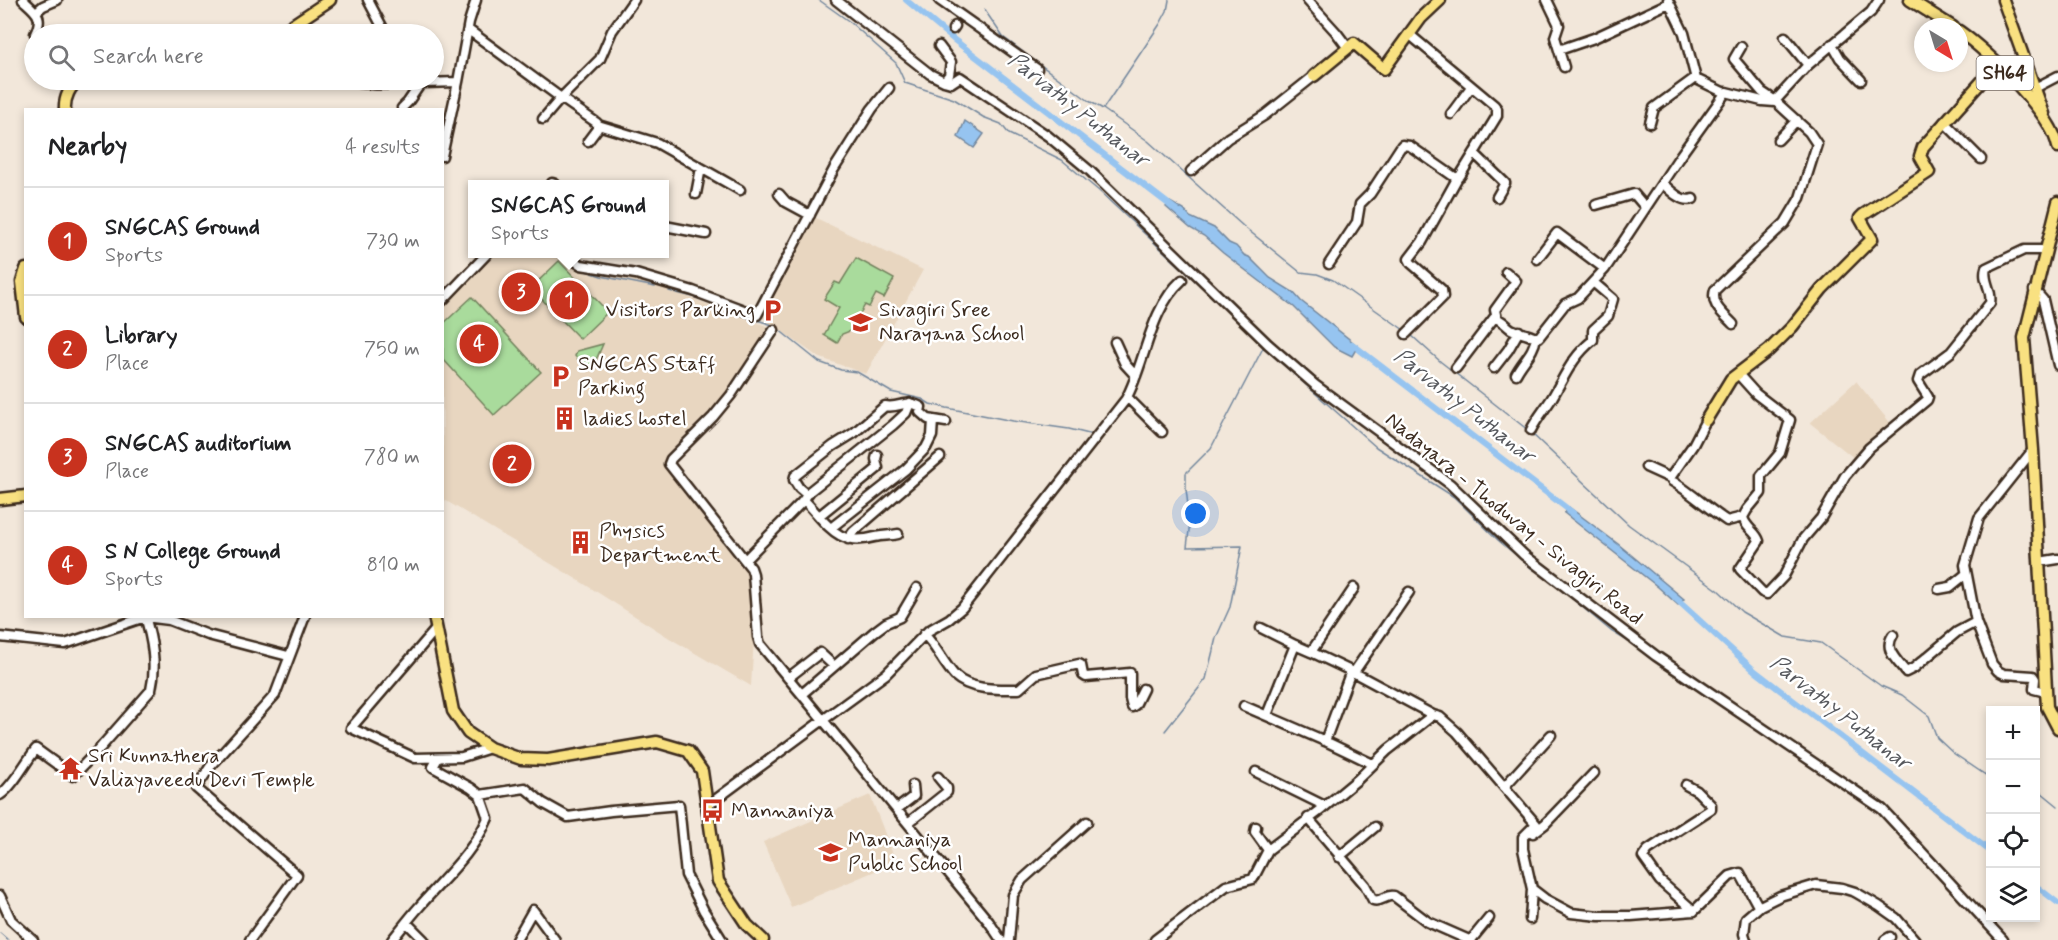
<!DOCTYPE html>
<meta charset="utf-8">
<style>
:root{--surface:#fff;--page:#f2f2f2;--text:#202124;--muted:#757577;--line:#e0e0e0;--accent:#c8321e}
body{margin:0;font-family:Mynerve,sans-serif;background:var(--page);color:var(--text)}
.controls{position:absolute;right:18px;bottom:18px;display:grid;overflow:hidden;border-radius:0px;box-shadow:0 3px 9px #0003}
.controls button{width:54px;height:54px;display:grid;place-items:center;padding:0;border:0;border-bottom:2px solid var(--line);background:var(--surface);color:var(--text);font:30px sans-serif}
.compass{position:absolute;left:1914px;top:18px;width:54px;height:54px;border-radius:50%;background:var(--surface);box-shadow:0 3px 9px #0003;rotate:142deg}
.you{position:absolute;left:1196px;top:514px;width:21px;height:21px;margin:-15px;border:4px solid #fff;border-radius:50%;background:#1a73e8;box-shadow:0 0 0 9px #1a73e833}
.badge{display:grid;place-items:center;width:39px;height:39px;border-radius:50%;background:var(--accent);color:#fff;font-size:20px;font-weight:700}
.pin{position:absolute;translate:-50% -50%;border:3px solid #fff;box-shadow:0 2px 6px #0006}
.popup{position:absolute;left:468px;top:180px;width:201px;height:78px;box-sizing:border-box;display:grid;place-content:center;border-radius:0px;background:var(--surface);filter:drop-shadow(0 2px 4px #0005);font-size:20px;white-space:nowrap;color:var(--muted)}
.popup b{font-size:22px;color:var(--text)}
.popup::after{content:'';position:absolute;left:50%;top:100%;margin-left:-12px;border:12px solid transparent;border-top-color:var(--surface)}
.list{margin:0;padding:0;list-style:none}
h2{display:flex;justify-content:space-between;align-items:center;height:78px;margin:0;padding:0 24px;font-size:26px}
h2 small{font-size:20px;font-weight:400;color:var(--muted)}
.list li{display:grid;grid-template-columns:39px 1fr auto;gap:18px;align-items:center;box-sizing:border-box;height:108px;padding:0 24px;border-top:2px solid var(--line)}
.list b{display:block;font-size:22px;white-space:nowrap}
.list p{margin:0;font-size:20px;white-space:nowrap;color:var(--muted)}
.list em{font-size:20px;font-style:normal;color:var(--muted)}
.icon{flex:none;width:33px;height:33px;fill:none;stroke:currentColor;stroke-width:2;stroke-linecap:round;stroke-linejoin:round}
.map{position:relative;flex:none;width:2058px;height:940px;overflow:hidden}
.search{position:absolute;background:var(--surface);box-shadow:0 3px 9px #0003;left:24px;top:24px;width:420px;height:66px;display:flex;align-items:center;gap:15px;box-sizing:border-box;padding:0 21px;border-radius:33px;color:var(--muted);font-size:22px}
.panel{position:absolute;background:var(--surface);box-shadow:0 3px 9px #0003;left:24px;top:108px;width:420px;height:510px;border-radius:0px}
.map>svg:first-child{display:block}
</style>
<div class="map">
<svg width="2058" height="940" viewBox="0 0 2058 940">
<rect width="100%" height="100%" fill="#f2e7da"/>
<filter id="ink" filterUnits="userSpaceOnUse"><feTurbulence type="fractalNoise" baseFrequency=".0167" numOctaves="2"/><feDisplacementMap in="SourceGraphic" scale="12" xChannelSelector="R" yChannelSelector="G"/><feConvolveMatrix kernelMatrix="1 2 1 2 8 2 1 2 1" color-interpolation-filters="sRGB"/></filter>
<g filter="url(#ink)">
<!-- built -->
<path fill="#e8d6c0" d="M 814,217 L 923,270 L 866,374 L 818,357 L 760,316 Z
M 491,254 L 554,254 L 586,273 L 629,275 L 772,328 L 728,395 L 668,461 L 750,568 L 755,622 L 751,686 L 671,639 L 578,580 L 443,499 L 442,304 Z
M 1856,381 L 1892,425 L 1854,458 L 1810,423 Z
M 870,795 L 896,862 L 791,907 L 763,842 Z"/>
<!-- green -->
<path fill="#a9db9c" stroke="#72825d" stroke-width="1.5" d="M 856,258 L 894,279 L 884,298 L 876,294 L 869,307 L 865,305 L 850,331 L 842,334 L 837,343 L 824,335 L 839,308 L 824,299 L 835,282 L 840,284 Z
M 559,261 L 608,312 L 580,339 L 531,288 Z
M 472,297 L 541,372 L 494,415 L 443,359 L 443,324 Z
M 603,344 L 592,369 L 587,370 L 575,356 L 577,351 Z"/>
<!-- water -->
<path fill="#96c4f0" stroke="#72869c" stroke-width="1.5" d="M 965,121 L 984,134 L 974,148 L 958,137 Z
M 1170,202 L 1184,210 L 1190,217 L 1214,228 L 1229,243 L 1236,246 L 1244,255 L 1249,257 L 1270,278 L 1293,292 L 1301,301 L 1358,346 L 1352,356 L 1334,347 L 1294,307 L 1223,253 L 1204,236 L 1190,228 L 1166,207 Z
M 1569,507 L 1618,544 L 1684,599 L 1678,605 L 1658,587 L 1564,513 Z"/>
<g fill="none" stroke-linecap="round" stroke-linejoin="round">
<!-- stream -->
<path stroke="#72869c" stroke-width="1.5" d="M 819,0 L 850,22 L 896,63 L 905,83 L 954,99 L 983,117 L 1001,124 L 1009,134 L 1062,160 L 1099,191 L 1236,319
M 1169,0 L 1167,11 L 1160,24 L 1103,109 L 1148,141 L 1243,226 L 1300,272 L 1317,274 L 1333,280 L 1404,330
M 984,9 L 1003,37 L 1089,101 L 1103,109
M 557,254 L 562,256
M 580,269 L 601,276 L 655,287
M 669,291 L 705,300
M 709,302 L 741,315 L 773,325 L 819,362 L 841,370 L 857,372 L 891,392 L 922,399 L 930,404 L 947,408 L 1013,421 L 1069,429 L 1093,435
M 1239,322 L 1263,347 L 1376,447 L 1454,497 L 1498,540 L 1531,568 L 1544,575
M 1411,335 L 1441,362 L 1528,430
M 1531,433 L 1629,525 L 1718,590 L 1742,612 L 1785,637 L 1821,643 L 1881,686 L 1902,695 L 1929,716 L 1937,738 L 1953,753 L 1990,778
M 1547,578 L 1611,631 L 1639,648
M 1664,667 L 1740,718
M 1756,729 L 1881,814 L 1913,851 L 1960,900
M 1165,731 L 1206,679 L 1216,638 L 1230,607 L 1242,546 L 1187,547 L 1190,522 L 1186,489 L 1186,473 L 1211,448 L 1263,348
M 2036,788 L 2058,806
M 0,933 L 8,940"/>
<!-- canal -->
<path stroke="#96c4f0" stroke-width="6" d="M 906,0 L 953,39 L 1175,209
M 1352,344 L 1573,513
M 1675,598 L 1755,671 L 1990,851
M 2036,886 L 2058,903"/>
<defs>
<path id="minor" d="M 23,0 C 36,12 44,16 35,34
M 368,0 L 386,34
M 836,0 L 930,74 L 944,81 L 951,83 L 960,77 L 1048,136 L 1090,171 L 1268,344 L 1315,385 L 1450,484 L 1524,555 L 1656,656 L 1882,809 L 2003,940
M 939,0 L 1037,69
M 1307,0 L 1336,32 L 1348,48
M 1547,0 L 1559,25 L 1555,37 L 1564,67
M 1668,0 L 1684,33 L 1696,79 L 1725,93
M 36,12 L 43,6 L 57,0
M 953,29 L 955,26
M 470,31 L 561,98 L 543,119
M 1785,37 L 1808,65
M 1832,44 L 1840,58 L 1861,80
M 939,46 L 951,62 L 949,75 L 944,81
M 1741,47 L 1734,59 L 1762,92 L 1774,100
M 1559,50 L 1594,38 L 1669,3
M 347,80 C 356,85 411,86 420,82
M 417,80 L 424,83 L 458,82 L 469,22 L 476,0
M 2035,88 L 2058,76
M 402,108 L 408,102 L 421,83
M 1451,114 L 1471,87
M 1944,122 L 1981,159
M 1650,123 L 1654,108 L 1695,78
M 598,125 L 657,143 L 740,190
M 1778,140 L 1797,120
M 588,141 L 597,129 L 597,123 L 561,98 L 600,59 L 612,31 L 634,0
M 1474,153 L 1505,183 L 1497,197
M 442,156 L 458,82
M 1191,171 L 1228,138 L 1265,115 L 1314,76
M 552,183 L 555,184
M 1662,183 C 1670,190 1681,203 1693,199
M 696,194 L 701,168
M 779,194 L 786,202 L 810,215
M 1596,205 L 1634,194 L 1645,207
M 665,226 L 706,234
M 564,254 L 581,265 L 636,274 L 693,291 L 757,315 L 834,169 L 872,109 L 889,88
M 1537,259 L 1557,233 L 1605,269
M 1329,264 L 1357,222 L 1360,204 L 1370,194 L 1402,145 L 1410,146 L 1456,178 L 1460,176 L 1497,116 L 1497,109 L 1494,105 L 1409,34
M 2034,290 L 2043,300 L 2058,365
M 442,301 L 487,254
M 1497,319 L 1495,310 L 1516,281 L 1506,272
M 1733,324 C 1724,314 1710,305 1715,290 L 1785,223 L 1800,198 L 1817,144 L 1809,132 L 1775,101 L 1808,65 L 1871,12 L 1879,0
M 774,330 L 731,395 L 713,417 L 671,459 L 669,464 L 751,568 L 753,574 L 758,637 L 760,644 L 823,720 L 886,674 L 928,631 L 949,619 L 962,608 L 1126,399 C 1146,362 1149,310 1182,280
M 1406,334 L 1443,297 L 1442,290 L 1411,263 L 1409,259 L 1422,242 L 1458,177
M 1115,342 L 1125,364 L 1136,376
M 1456,368 L 1494,318 C 1502,319 1505,325 1511,329 C 1518,333 1527,333 1535,338 L 1539,337 L 1565,304 L 1578,298 L 1605,269 L 1680,156 L 1726,92 L 1762,101 L 1775,102
M 1494,368 L 1508,350 L 1519,331
M 1516,374 C 1523,360 1534,353 1536,337
M 1738,374 L 1756,394 L 1790,420 L 1780,453 L 1761,476 L 1761,493 L 1747,510 L 1743,517 C 1745,528 1756,531 1759,541 L 1740,569 L 1762,592 L 1767,594 L 1784,576 L 1803,539 L 1821,518 L 1845,476 L 1869,448 L 1927,400 L 1928,397 L 1918,381 L 1920,375 L 1951,352 L 1990,303 C 1993,291 1982,280 1986,268 L 2024,250 L 2045,250
M 1127,397 L 1162,432
M 1531,430 C 1537,418 1545,409 1552,398 C 1565,376 1572,357 1593,340 L 1593,330 L 1608,316 L 1613,299 L 1593,282
M 2033,450 L 1979,518 L 1965,565 L 1976,622 L 1992,664 L 1998,671 L 2004,674 L 2033,676 L 2035,679 L 2034,689 L 2046,692
M 1646,467 L 1670,478 L 1693,445 L 1706,420
M 1670,478 L 1672,481 C 1692,493 1708,509 1727,521 L 1743,517
M 806,494 L 799,488 L 794,480 L 795,476 L 833,446 L 854,433 L 885,406 C 901,409 904,398 921,407 L 920,412 L 928,419 L 946,422
M 802,502 L 806,502 C 829,526 838,547 875,537 C 883,535 890,536 898,534
M 819,516 L 878,468 L 876,459 L 877,455
M 831,528 L 906,469 L 926,448 L 932,436 L 933,420
M 848,539 L 853,532 L 940,457
M 745,560 L 802,502 L 810,491 L 893,425 L 906,413 L 910,403
M 2039,562 L 2058,559
M 1939,589 L 1950,587 L 1966,574
M 1261,628 L 1295,645
M 436,629 L 351,728 L 415,758 L 462,757 L 490,748
M 924,634 C 936,646 943,663 955,676 C 971,691 999,689 1019,689 L 1036,674 L 1079,664 L 1081,665 L 1083,675 L 1086,677 L 1130,673 L 1130,699 L 1132,707 L 1135,705 L 1143,689
M 1893,635 C 1883,650 1897,660 1906,672 L 1914,668 L 1957,632 L 1976,622
M 0,637 L 65,644 L 145,617 L 169,620 L 208,635 L 288,656
M 1351,671 L 1311,652 L 1354,588
M 1354,672 L 1409,592
M 788,678 L 820,653 L 834,666
M 802,694 L 874,632 L 886,623 L 900,617 L 917,588
M 1244,706 L 1325,741
M 1267,715 L 1295,645 L 1311,652
M 1373,764 L 1325,741 L 1351,671 L 1433,715
M 1256,772 L 1325,806
M 1686,785 L 1697,791 L 1711,805 L 1711,809 L 1648,850 L 1643,857 L 1660,881 L 1694,911
M 1504,787 L 1551,735
M 0,795 C 13,786 25,763 36,749 L 73,776 L 101,747 L 151,690 C 157,665 152,640 145,616
M 480,795 L 525,788 L 543,803 L 568,817 L 611,811 L 679,805 L 686,875 L 704,911 L 722,940
M 707,806 L 823,720 L 989,922 L 1001,940
M 897,809 L 914,796 L 913,785
M 1308,818 L 1365,885 L 1373,900 C 1381,903 1386,894 1394,896 L 1428,922 L 1469,940
M 908,823 L 947,792 L 947,788 L 938,777
M 1256,827 L 1255,832 L 1268,850
M 1533,833 L 1545,824 L 1594,773
M 1339,857 L 1375,827
M 0,896 L 11,920 L 33,940
M 1760,906 L 1780,896 L 1816,885 L 1842,888 L 1855,892 L 1879,906 L 1896,918 L 1915,940
M 1530,919 L 1532,889
M 407,923 L 424,940
M 250,940 L 297,875 L 196,788 L 210,767 L 275,695 L 305,616
M 392,940 C 401,929 410,917 419,907 C 444,878 473,853 488,818 L 480,795 L 471,788 L 433,767 L 438,758
M 516,940 L 533,910 L 555,940
M 1009,940 L 1013,895 L 1022,880 L 1087,822
M 1155,940 L 1226,886 L 1253,879 L 1268,850 L 1322,809 L 1357,780 L 1388,750 L 1433,715 L 1440,717 L 1457,732 L 1536,824 L 1523,837 L 1523,849 L 1532,889 L 1545,899 L 1571,913 L 1599,916 L 1631,916 L 1694,911 L 1730,876 L 1740,873 L 1758,906 L 1760,906 L 1746,918 L 1744,934 L 1746,940
M 1471,940 L 1489,918
M 1885,940 L 1890,937"/>
<path id="major" d="M 1910,0 L 1953,27
M 2003,0 L 2044,114
M 1959,31 C 1987,51 2052,113 2058,147
M 279,34 L 330,0
M 1314,76 L 1354,43 L 1384,69 L 1421,18 L 1440,0
M 65,110 C 64,98 70,86 79,80
M 2058,202 L 2024,338 L 2033,450 L 2047,707 L 2058,728
M 26,269 L 22,282 L 26,317
M 1706,420 L 1731,379 L 1769,350 L 1792,327 L 1822,289 L 1872,239 L 1860,218 L 1863,215 L 1929,172 L 1920,156 L 1923,147 L 1984,79 L 2000,67
M 0,499 L 26,496
M 434,616 L 453,711 L 468,733 L 490,748 L 521,759 L 548,760 L 657,742 L 688,751 L 702,771 L 718,881 L 747,925 L 763,940"/>
</defs>
<!-- minor casing -->
<use href="#minor" stroke="#3b2a1e" stroke-width="13"/>
<!-- major casing -->
<use href="#major" stroke="#3b2a1e" stroke-width="15"/>
<!-- minor -->
<use href="#minor" stroke="#fff" stroke-width="8"/>
<!-- major -->
<use href="#major" stroke="#f9e181" stroke-width="10"/>
</g>
</g>
<!-- icons -->
<defs>
<symbol id="parking-bare" viewBox="-9 -9 18 18"><path d="M-3.5-5.5H1a3.5 3.5 0 0 1 0 7H-1V5.5H-3.5ZM-1-3.4V-.6H.8a1.4 1.4 0 0 0 0-2.8Z" fill="#c8321e" stroke="#fff" stroke-width="2.5" paint-order="stroke"/></symbol>
<symbol id="school-bare" viewBox="-9 -9 18 18"><path d="M0-5L7-2L0 1L-7-2ZM-4 1L0 2.5L4 1V4Q0 6-4 4Z" fill="#c8321e" stroke="#fff" stroke-width="2.5" paint-order="stroke"/></symbol>
<symbol id="building-bare" viewBox="-9 -9 18 18"><path d="M-4-6H4V6H1V3H-1V6H-4ZM-2.5-4.3h1.7v1.8h-1.7ZM.8-4.3h1.7v1.8H.8ZM-2.5-1h1.7V.8h-1.7ZM.8-1h1.7V.8H.8Z" fill="#c8321e" stroke="#fff" stroke-width="2.5" paint-order="stroke"/></symbol>
<symbol id="temple-bare" viewBox="-9 -9 18 18"><path d="M0-6L5-2H3V0L6.5 2.5H4V6H1.5V3h-3V6H-4V2.5H-6.5L-3 0V-2H-5Z" fill="#c8321e" stroke="#fff" stroke-width="2.5" paint-order="stroke"/></symbol>
<symbol id="bus-bare" viewBox="-9 -9 18 18"><path d="M-5-6H5V4H4V6H2V4H-2V6H-4V4H-5ZM-3.5-4V0h7V-4ZM-3.5 1.2v1.5H-2V1.2ZM2 1.2v1.5H3.5V1.2Z" fill="#c8321e" stroke="#fff" stroke-width="2.5" paint-order="stroke"/></symbol>
</defs>
<g fill-rule="evenodd">
<use href="#parking-bare" x="756" y="294" width="33" height="33"/>
<use href="#school-bare" x="844" y="306" width="33" height="33"/>
<use href="#parking-bare" x="544" y="360" width="33" height="33"/>
<use href="#building-bare" x="548" y="402" width="33" height="33"/>
<use href="#building-bare" x="564" y="526" width="33" height="33"/>
<use href="#temple-bare" x="54" y="752" width="33" height="33"/>
<use href="#bus-bare" x="696" y="794" width="33" height="33"/>
<use href="#school-bare" x="814" y="836" width="33" height="33"/>
</g>
<g text-anchor="middle" dominant-baseline="central" stroke-width="5" stroke-linejoin="round" paint-order="stroke">
<!-- shield labels -->
<rect fill="#fff" stroke="#766a62" stroke-width="1.5" x="1976.5" y="56" width="57" height="34" rx="4.5"/>
<g font-size="20" font-weight="bold" fill="#3b2a1e">
<text x="2005" y="73">SH64</text>
</g>
<!-- poi labels -->
<g font-size="21" fill="#3b2a1e" stroke="#fff" text-anchor="start">
<text x="755" y="310" text-anchor="end">Visitors Parking</text>
<text x="879" y="310">Sivagiri Sree<tspan x="879" dy="24">Narayana School</tspan></text>
<text x="578" y="364">SNGCAS Staff<tspan x="578" dy="24">Parking</tspan></text>
<text x="583" y="419">ladies hostel</text>
<text x="599" y="531">Physics<tspan x="599" dy="24">Department</tspan></text>
<text x="88" y="756">Sri Kunnathera<tspan x="88" dy="24">Valiayaveedu Devi Temple</tspan></text>
<text x="731" y="811">Mannaniya</text>
<text x="848" y="840">Mannaniya<tspan x="848" dy="24">Public School</tspan></text>
</g>
<!-- street labels -->
<g font-size="21" fill="#3b2a1e" stroke="#fff">
<text transform="translate(1514 519) rotate(39)">Nadayara - Thoduvay - Sivagiri Road</text>
</g>
<!-- water labels -->
<g font-size="22" font-style="italic" fill="#56585d" stroke="#fff">
<text transform="translate(1078 110) rotate(38)">Parvathy Puthanar</text>
<text transform="translate(1464 406) rotate(38)">Parvathy Puthanar</text>
<text transform="translate(1840 713) rotate(38)">Parvathy Puthanar</text>
</g>
</g>
</svg>
<div class="controls">
<button>+</button>
<button>−</button>
<button><svg class="icon" aria-label="locate" viewBox="0 0 24 24"><circle cx="12" cy="12" r="6"/><path d="M12 2v4M12 18v4M2 12h4M18 12h4"/></svg></button>
<button><svg class="icon" aria-label="layers" viewBox="0 0 24 24"><path d="M12 4l9 5-9 5-9-5zM3 14l9 5 9-5"/></svg></button>
</div>
<svg class="compass" viewBox="-18 -18 36 36"><path d="M0-13l5 13h-10z" fill="#e53935"/><path d="M0 13l5-13h-10z" fill="#757577"/></svg>
<div class="you"></div>
<div class="pin badge" style="left:569px;top:300px">1</div>
<div class="popup"><b>SNGCAS Ground</b>Sports</div>
<div class="pin badge" style="left:512px;top:464px">2</div>
<div class="pin badge" style="left:521px;top:292px">3</div>
<div class="pin badge" style="left:479px;top:344px">4</div>
<div class="search"><svg class="icon" aria-label="search" viewBox="0 0 24 24"><circle cx="10" cy="10" r="6"/><path d="M15 15l6 6"/></svg>Search here</div>
<section class="panel">
<h2>Nearby<small>4 results</small></h2>
<ul class="list">
<li><span class="badge">1</span><div><b>SNGCAS Ground</b><p>Sports</p></div><em>730 m</em></li>
<li><span class="badge">2</span><div><b>Library</b><p>Place</p></div><em>750 m</em></li>
<li><span class="badge">3</span><div><b>SNGCAS auditorium</b><p>Place</p></div><em>780 m</em></li>
<li><span class="badge">4</span><div><b>S N College Ground</b><p>Sports</p></div><em>810 m</em></li>
</ul>
</section>
</div>
